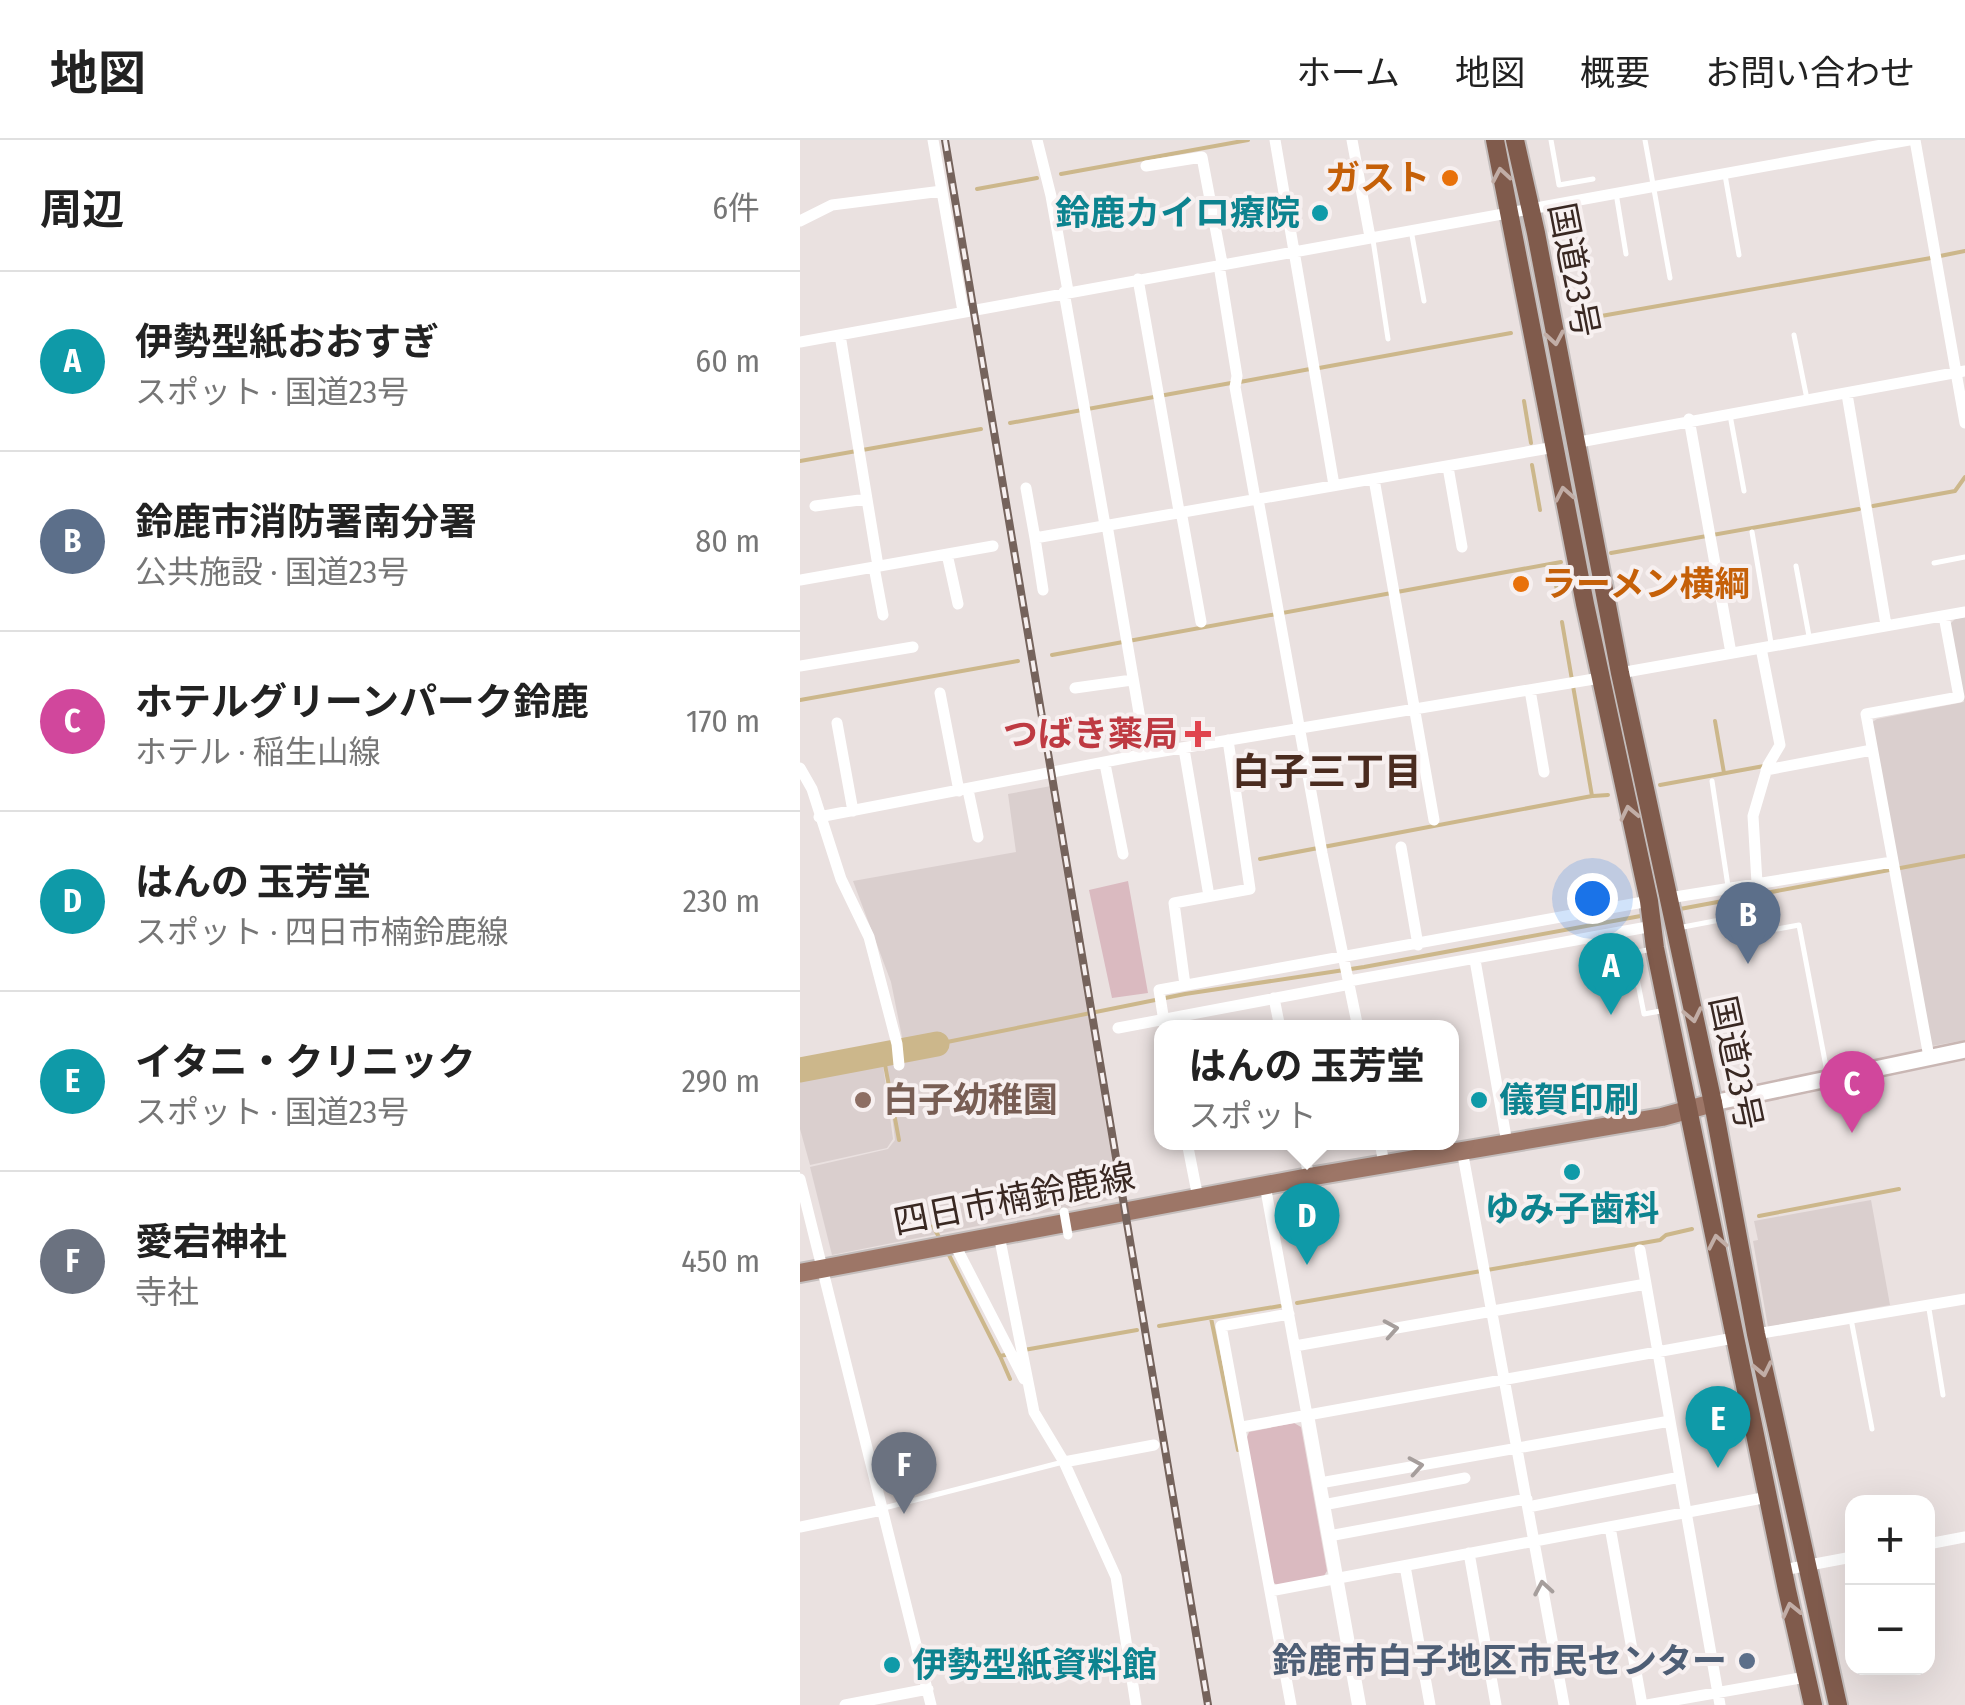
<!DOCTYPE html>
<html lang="ja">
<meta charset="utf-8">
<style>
:root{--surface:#fff;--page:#f2f2f2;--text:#222;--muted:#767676;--line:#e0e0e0;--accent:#0f766e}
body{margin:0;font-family:"Fira Sans Condensed","Noto Sans JP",sans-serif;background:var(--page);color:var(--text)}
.controls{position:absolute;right:30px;bottom:30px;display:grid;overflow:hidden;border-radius:20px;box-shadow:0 10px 40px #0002}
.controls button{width:90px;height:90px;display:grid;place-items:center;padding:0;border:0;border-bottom:2px solid var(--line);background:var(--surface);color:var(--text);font:50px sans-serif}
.you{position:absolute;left:792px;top:758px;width:35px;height:35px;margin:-25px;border:8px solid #fff;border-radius:50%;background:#1a73e8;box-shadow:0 0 0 15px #1a73e833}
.badge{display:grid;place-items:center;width:65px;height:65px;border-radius:50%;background:var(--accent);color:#fff;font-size:32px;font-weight:700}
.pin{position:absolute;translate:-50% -82px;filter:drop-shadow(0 2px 5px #0008)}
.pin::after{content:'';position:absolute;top:52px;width:35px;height:30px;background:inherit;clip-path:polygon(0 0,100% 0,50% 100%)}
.popup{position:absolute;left:354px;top:880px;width:305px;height:130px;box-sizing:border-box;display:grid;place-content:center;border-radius:20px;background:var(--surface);filter:drop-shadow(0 2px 8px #0005);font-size:32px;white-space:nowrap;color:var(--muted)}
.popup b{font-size:38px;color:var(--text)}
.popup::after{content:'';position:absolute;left:50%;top:100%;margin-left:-20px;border:20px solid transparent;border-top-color:var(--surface)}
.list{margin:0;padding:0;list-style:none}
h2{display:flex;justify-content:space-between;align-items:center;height:130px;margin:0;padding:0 40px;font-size:42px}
h2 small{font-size:32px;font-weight:400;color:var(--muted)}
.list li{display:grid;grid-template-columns:65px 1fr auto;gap:30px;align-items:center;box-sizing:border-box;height:180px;padding:0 40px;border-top:2px solid var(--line)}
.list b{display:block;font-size:38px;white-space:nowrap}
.list p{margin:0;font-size:32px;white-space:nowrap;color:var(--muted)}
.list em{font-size:32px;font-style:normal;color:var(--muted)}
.map{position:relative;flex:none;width:1165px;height:1565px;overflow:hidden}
header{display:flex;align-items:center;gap:60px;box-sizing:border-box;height:140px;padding:0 50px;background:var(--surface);border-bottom:2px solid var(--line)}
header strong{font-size:48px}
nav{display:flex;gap:55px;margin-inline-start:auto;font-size:35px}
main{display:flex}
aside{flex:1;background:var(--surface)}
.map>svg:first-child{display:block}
</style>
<header>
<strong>地図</strong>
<nav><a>ホーム</a><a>地図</a><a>概要</a><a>お問い合わせ</a></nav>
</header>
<main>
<aside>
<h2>周辺<small>6件</small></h2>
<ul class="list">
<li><span class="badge" style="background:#0f9aa8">A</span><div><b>伊勢型紙おおすぎ</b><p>スポット · 国道23号</p></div><em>60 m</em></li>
<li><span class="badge" style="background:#5c6f8a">B</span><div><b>鈴鹿市消防署南分署</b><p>公共施設 · 国道23号</p></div><em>80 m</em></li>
<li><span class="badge" style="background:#d1479c">C</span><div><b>ホテルグリーンパーク鈴鹿</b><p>ホテル · 稲生山線</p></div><em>170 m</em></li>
<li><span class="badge" style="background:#0f9aa8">D</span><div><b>はんの 玉芳堂</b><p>スポット · 四日市楠鈴鹿線</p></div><em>230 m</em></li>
<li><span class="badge" style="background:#0f9aa8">E</span><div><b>イタニ・クリニック</b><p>スポット · 国道23号</p></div><em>290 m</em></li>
<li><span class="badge" style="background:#6b7280">F</span><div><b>愛宕神社</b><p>寺社</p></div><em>450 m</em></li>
</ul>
</aside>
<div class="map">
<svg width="1165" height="1565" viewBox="0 0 1165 1565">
<rect width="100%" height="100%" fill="#eae1e0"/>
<!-- built -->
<path fill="#dacfce" d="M 1165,477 L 1165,900 L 1132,906 L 1071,583 L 1077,579 L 1164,562 L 1150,484 L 1155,479 Z
M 251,646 L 319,1058 L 32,1115 L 10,1027 L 88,1009 L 95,1000 L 86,925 L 107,922 L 91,842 L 53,741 L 216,712 L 208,654 Z
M 83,925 L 93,999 L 87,1008 L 10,1025 L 0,989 L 0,942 Z
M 1071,1060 L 1090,1165 L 968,1187 L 953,1101 L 958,1100 L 954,1081 Z"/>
<!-- green -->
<path fill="#dabac0" d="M 328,741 L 348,853 L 312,858 L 289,750 Z
M 494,1283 L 501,1287 L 527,1431 L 522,1439 L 478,1446 L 473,1442 L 446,1300 L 449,1292 Z"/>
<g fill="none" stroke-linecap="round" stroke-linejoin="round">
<!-- stream -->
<path stroke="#ccb78b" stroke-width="4" d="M 261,34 L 448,0
M 177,49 L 237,38
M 1140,116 L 1165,111
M 767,182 L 1131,118
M 519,228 L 711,193
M 440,242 L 510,229
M 724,261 L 731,303
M 210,283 L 431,243
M 0,321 L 181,289
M 732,325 L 740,370
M 1073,366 L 1155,351 L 1165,337
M 811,413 L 1059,369
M 752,424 L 758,456
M 252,515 L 761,422
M 0,560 L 218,521
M 915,581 L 924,633
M 860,645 L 964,626
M 793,656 L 808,655
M 460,719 L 792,656 L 762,482
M 880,769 L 1165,716
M 137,904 L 385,854 L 564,827 L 846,775
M 83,914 L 99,1000
M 959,1076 L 1099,1049
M 133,1086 L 140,1099
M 148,1113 L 200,1216 L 210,1214
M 497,1163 L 860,1100 L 866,1095 L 892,1089
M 411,1178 L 438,1310
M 359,1186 L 480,1166
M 224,1210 L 337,1190
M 200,1216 L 210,1239"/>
<!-- river -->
<path stroke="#ccb78b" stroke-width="25" d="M 0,930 L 137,904"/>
<defs>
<path id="secondary" d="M 913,963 L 1165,910"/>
<path id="primary" d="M 0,1133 L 509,1037 L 862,977 L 913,963"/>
<path id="trunk" d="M 695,0 L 785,464 L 849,761 L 855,808 L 987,1450 L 1013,1565
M 715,0 L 736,93 L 820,533 L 913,963 L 956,1194 L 1038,1565"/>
</defs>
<!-- secondary casing -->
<use href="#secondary" stroke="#c9b7b4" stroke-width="20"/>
<!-- primary casing -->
<use href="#primary" stroke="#c4bebd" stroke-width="22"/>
<!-- trunk casing -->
<use href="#trunk" stroke="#c4bebd" stroke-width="22"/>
<!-- service -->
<path stroke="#fff" stroke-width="5" d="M 751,0 L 759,45 L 793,39
M 845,0 L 870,138
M 925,35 L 939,115
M 816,53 L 826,114
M 611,90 L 624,161
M 573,100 L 588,199
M 994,195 L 1007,259
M 930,275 L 944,351
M 952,392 L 971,503
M 1134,423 L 1165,417
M 996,426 L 1009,496
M 912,641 L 928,746
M 878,788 L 925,779 L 929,798 L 999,785 L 1028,937
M 852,809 L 832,813 L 844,874 L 866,870
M 1129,1169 L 1143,1255
M 1051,1179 L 1072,1289
M 84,1368 L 263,1322"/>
<!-- minor -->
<path stroke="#fff" stroke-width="11" d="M 133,0 L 163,171
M 237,0 L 251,56 L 268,151
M 475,0 L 534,345
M 552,0 L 570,97
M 1115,0 L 1165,283
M 346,26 L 402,17 L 422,123
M 0,81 L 32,65 L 142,51
M 419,125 L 437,236 L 435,247 L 455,358
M 338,139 L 379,371
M 264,152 L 305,385
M 40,195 L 78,426
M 0,202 L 1109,0
M 1047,254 L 1086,485
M 889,279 L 931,513
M 774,303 L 1165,231
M 648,327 L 662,407
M 574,339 L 634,680
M 226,348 L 235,398 L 755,307
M 458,359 L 522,713 L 558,888
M 15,366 L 67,359
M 381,371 L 401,482
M 307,385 L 346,614
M 235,398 L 243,450
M 147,414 L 158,464
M 74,427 L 83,475
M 0,440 L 193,406
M 0,526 L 113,507
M 820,533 L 1165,472
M 275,548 L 332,540
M 730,550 L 744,632
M 140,553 L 159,651
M 37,583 L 53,671
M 384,609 L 409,756
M 305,624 L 323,714
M 0,628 L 12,649 L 41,739 L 69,797 L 97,904 L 99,925
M 966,630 L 1072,610
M 168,650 L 178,697
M 19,677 L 346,614 L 800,538
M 601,707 L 618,805
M 957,743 L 953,676 L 968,625 L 980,605 L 961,508
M 869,758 L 1092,722
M 675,820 L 707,1003
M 385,845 L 374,763 L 450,749 L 428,600
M 474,858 L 480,888
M 318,888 L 545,845 L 549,841 L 853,786
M 365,888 L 359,850 L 849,761
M 1129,917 L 1066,574 L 1159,557 L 1144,476
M 387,1002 L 398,1058
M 502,1002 L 509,1037
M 580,1002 L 584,1024
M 662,1010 L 764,1565
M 0,1039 L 131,1565
M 465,1045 L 507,1275
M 199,1095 L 234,1272 L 264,1322 L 316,1437 L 336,1565
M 154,1103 L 224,1239
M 840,1110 L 920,1565
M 489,1174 L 421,1186 L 491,1565
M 956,1194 L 1165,1159
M 495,1206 L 846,1144
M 442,1287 L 934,1198
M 264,1322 L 354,1305
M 520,1343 L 870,1281
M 523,1365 L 665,1338
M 728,1367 L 880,1337
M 0,1387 L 82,1370
M 810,1387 L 842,1565
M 529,1396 L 727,1359
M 1128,1404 L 1165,1397
M 669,1413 L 696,1565
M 605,1426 L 630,1565
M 983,1430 L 1052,1417
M 470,1451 L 968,1357
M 45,1565 L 128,1549
M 847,1565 L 1006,1537"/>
<!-- tertiary -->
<path stroke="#fff" stroke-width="14" d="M 507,1275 L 559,1565"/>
<!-- secondary -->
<use href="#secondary" stroke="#fff" stroke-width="15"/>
<!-- primary -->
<use href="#primary" stroke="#9d7667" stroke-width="18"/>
<!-- trunk -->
<use href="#trunk" stroke="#805b4c" stroke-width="18"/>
<defs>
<path id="rail" d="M 145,0 L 408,1565"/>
</defs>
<!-- rail casing -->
<use href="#rail" stroke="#75635c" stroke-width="8"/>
<!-- rail -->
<use href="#rail" stroke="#f7f0f0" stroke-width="4" stroke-dasharray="11" stroke-linecap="butt"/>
<!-- pedestrian-bridge -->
<path stroke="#fff" stroke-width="9" d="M 264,1072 L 268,1095"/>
</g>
<!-- one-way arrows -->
<defs><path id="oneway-chevron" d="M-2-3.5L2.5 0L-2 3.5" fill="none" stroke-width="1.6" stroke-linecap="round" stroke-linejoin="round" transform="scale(2.5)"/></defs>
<g stroke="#c1ada6">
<use href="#oneway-chevron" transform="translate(701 35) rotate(-100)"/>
<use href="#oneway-chevron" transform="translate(755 198) rotate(80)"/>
<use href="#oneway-chevron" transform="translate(764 354) rotate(-101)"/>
<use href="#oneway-chevron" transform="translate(829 673) rotate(-102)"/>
<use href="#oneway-chevron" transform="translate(893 875) rotate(78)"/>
<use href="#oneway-chevron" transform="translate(917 1102) rotate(-101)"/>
<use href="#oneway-chevron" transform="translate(963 1229) rotate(78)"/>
<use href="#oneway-chevron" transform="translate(991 1470) rotate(-103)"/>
</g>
<g stroke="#a69e9c">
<use href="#oneway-chevron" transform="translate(591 1189) rotate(-10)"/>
<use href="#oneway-chevron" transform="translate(616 1326) rotate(-10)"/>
<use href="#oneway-chevron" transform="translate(743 1448) rotate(-100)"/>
</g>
<!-- markers -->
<g fill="#e8710a" stroke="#f7f0f0" stroke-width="4">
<circle cx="650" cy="38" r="10"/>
<circle cx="721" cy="444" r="10"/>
</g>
<g fill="#0f9aa8" stroke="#f7f0f0" stroke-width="4">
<circle cx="520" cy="73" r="10"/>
<circle cx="679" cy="960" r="10"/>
<circle cx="772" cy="1032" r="10"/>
<circle cx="92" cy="1525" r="10"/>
</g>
<path fill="#e0444e" stroke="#f7f0f0" stroke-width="4" d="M393 579h10v10h10v10h-10v10h-10v-10h-10v-10h10z"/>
<circle fill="#8d6e63" stroke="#f7f0f0" stroke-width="4" cx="63" cy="960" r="10"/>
<circle fill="#5c6f8a" stroke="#f7f0f0" stroke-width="4" cx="947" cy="1521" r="10"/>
<g text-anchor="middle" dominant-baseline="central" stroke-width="8" stroke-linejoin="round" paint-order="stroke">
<!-- food labels -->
<g font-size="35" font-weight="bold" fill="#c56008" stroke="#f7f0f0" text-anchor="end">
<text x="630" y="38">ガスト</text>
<text x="741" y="444" text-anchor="start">ラーメン横綱</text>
</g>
<!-- culture labels -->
<g font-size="35" font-weight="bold" fill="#0d838f" stroke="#f7f0f0" text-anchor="start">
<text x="500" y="73" text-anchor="end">鈴鹿カイロ療院</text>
<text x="699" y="960">儀賀印刷</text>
<text x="772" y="1069" text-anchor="middle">ゆみ子歯科</text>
<text x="112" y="1525">伊勢型紙資料館</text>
</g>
<!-- street labels -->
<g font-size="35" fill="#392822" stroke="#f7f0f0">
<text transform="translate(774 130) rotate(79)">国道23号</text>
<text transform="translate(936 923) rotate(78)">国道23号</text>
<text transform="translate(214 1059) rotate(-11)">四日市楠鈴鹿線</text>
</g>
<!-- health labels -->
<g font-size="35" font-weight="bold" fill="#be3a42" stroke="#f7f0f0" text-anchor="end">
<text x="378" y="594">つばき薬局</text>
</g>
<!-- education labels -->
<g font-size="35" font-weight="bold" fill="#785e54" stroke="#f7f0f0" text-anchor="start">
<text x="83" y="960">白子幼稚園</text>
</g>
<!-- service labels -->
<g font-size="35" font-weight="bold" fill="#4e5e75" stroke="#f7f0f0" text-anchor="end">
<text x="927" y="1521">鈴鹿市白子地区市民センター</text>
</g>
<!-- neighbourhood labels -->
<g font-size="38" font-weight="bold" fill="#4a2b1f" stroke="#f7f0f0">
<text x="527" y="632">白子三丁目</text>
</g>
</g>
</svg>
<div class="controls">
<button>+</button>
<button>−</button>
</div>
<div class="you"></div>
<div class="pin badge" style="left:811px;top:875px;background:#0f9aa8">A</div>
<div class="pin badge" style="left:948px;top:824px;background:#5c6f8a">B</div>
<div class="pin badge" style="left:1052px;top:993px;background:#d1479c">C</div>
<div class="pin badge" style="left:507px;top:1125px;background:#0f9aa8">D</div>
<div class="popup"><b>はんの 玉芳堂</b>スポット</div>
<div class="pin badge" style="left:918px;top:1328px;background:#0f9aa8">E</div>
<div class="pin badge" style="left:104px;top:1374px;background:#6b7280">F</div>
</div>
</main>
